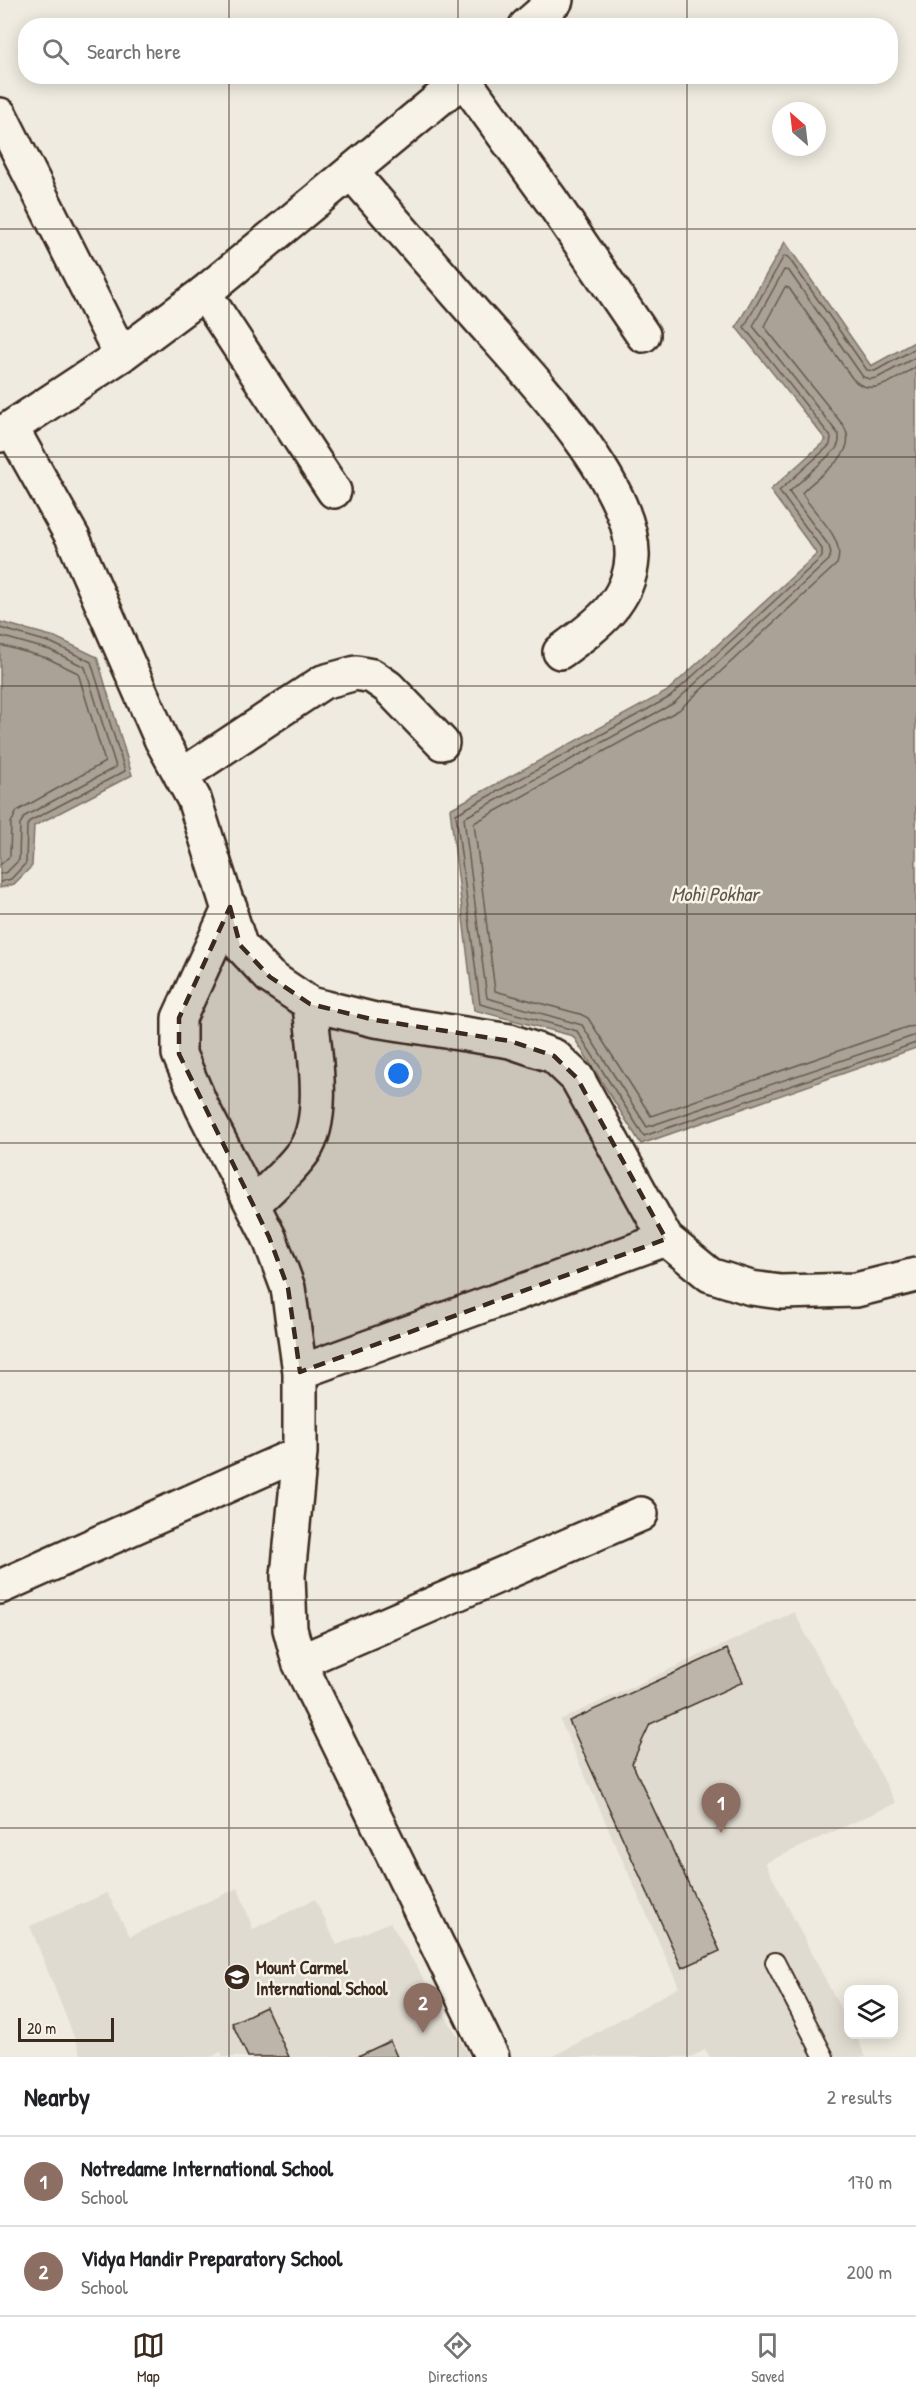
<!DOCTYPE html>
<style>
:root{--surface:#fff;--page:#f2f2f2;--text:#202124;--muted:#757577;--line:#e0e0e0;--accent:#3b2a1e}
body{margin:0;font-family:"Patrick Hand",sans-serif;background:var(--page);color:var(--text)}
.controls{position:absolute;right:18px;bottom:18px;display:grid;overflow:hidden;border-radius:12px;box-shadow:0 3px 15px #0003}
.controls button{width:54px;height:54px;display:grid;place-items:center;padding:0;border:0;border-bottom:2px solid var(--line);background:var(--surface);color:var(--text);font:30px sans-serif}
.compass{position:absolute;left:772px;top:102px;width:54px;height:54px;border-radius:50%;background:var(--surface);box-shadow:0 3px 15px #0003;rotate:332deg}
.scale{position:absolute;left:18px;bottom:15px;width:96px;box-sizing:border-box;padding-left:6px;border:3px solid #3b2a1e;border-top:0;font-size:16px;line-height:21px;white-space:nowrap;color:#3b2a1e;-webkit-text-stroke:4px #f7f3e8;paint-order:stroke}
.you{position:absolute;left:399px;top:1074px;width:21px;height:21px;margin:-15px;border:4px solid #fff;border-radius:50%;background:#1a73e8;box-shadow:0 0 0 9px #1a73e833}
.badge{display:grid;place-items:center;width:39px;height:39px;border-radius:50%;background:var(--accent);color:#fff;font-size:20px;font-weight:700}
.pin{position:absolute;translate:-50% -50px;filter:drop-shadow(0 2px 3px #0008)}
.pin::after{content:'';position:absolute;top:32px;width:21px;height:18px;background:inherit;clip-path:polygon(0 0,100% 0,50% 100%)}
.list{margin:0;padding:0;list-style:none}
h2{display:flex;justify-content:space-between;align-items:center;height:78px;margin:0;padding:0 24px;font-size:26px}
h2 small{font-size:20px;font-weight:400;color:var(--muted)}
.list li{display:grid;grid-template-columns:39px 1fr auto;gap:18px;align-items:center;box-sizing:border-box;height:90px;padding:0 24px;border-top:2px solid var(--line)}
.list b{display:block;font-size:22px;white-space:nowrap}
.list p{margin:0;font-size:20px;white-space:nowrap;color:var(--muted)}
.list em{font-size:20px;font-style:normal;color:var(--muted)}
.icon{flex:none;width:33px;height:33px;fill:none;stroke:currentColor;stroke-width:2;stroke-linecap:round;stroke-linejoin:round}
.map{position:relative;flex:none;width:916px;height:2057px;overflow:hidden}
.search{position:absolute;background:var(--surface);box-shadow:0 3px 15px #0003;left:18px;right:18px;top:18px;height:66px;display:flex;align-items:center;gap:15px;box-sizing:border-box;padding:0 21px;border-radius:24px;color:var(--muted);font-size:22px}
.sheet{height:258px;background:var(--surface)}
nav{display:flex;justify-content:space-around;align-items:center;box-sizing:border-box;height:84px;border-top:2px solid var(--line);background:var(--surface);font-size:16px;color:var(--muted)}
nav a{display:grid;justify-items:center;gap:3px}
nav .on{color:var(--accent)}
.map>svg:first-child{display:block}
</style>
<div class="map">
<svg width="916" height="2057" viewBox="0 0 916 2057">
<rect width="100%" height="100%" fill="#efebe0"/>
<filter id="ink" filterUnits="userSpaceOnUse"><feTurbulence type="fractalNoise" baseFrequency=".0167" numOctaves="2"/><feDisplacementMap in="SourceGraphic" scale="12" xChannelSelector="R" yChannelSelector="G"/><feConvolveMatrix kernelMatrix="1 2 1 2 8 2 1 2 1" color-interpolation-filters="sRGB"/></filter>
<g filter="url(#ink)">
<!-- built -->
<path fill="#e0dbd0" d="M 794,1612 L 896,1803 L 765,1863 L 848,2023 L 848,2034 L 855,2035 L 866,2057 L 710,2057 L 705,2050 L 691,2057 L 552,2057 L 679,1987 L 560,1720 Z
M 238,1888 L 253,1929 L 315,1899 L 337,1945 L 390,1922 L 470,2057 L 223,2057 L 221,2052 L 211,2057 L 82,2057 L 30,1926 L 107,1893 L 130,1936 Z"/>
<!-- water -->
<path fill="#aaa296" stroke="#7e7266" stroke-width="1.5" d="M 785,242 L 871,366 L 916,341 L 916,1048 L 641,1144 L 573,1036 L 474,1010 L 450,809 L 666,692 L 817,554 L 770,490 L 826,440 L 736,327 Z
M 0,622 L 55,637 L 97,657 L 132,775 L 34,826 L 32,866 L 14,884 L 0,888 Z"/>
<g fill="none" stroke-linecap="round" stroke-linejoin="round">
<!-- shore -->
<path stroke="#675a4e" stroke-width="1.5" d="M 916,348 L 875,371 L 867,370 L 788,257 L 784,256 L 744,327 L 831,437 L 830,445 L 779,491 L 822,549 L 822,557 L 670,697 L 456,814 L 480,1004 L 577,1031 L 644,1136 L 916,1043
M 916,357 L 877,378 L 870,379 L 863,377 L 789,271 L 784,270 L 753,326 L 839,435 L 839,442 L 836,449 L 789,492 L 829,546 L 831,553 L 829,560 L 674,703 L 464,818 L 487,998 L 582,1025 L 647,1127 L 916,1035
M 916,367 C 896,378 871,400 852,378 L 789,288 L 785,287 L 764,326 L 843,425 C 862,455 817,474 802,493 C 813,514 847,538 837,564 L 679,710 L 474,823 L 495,991 L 580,1014 L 588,1018 L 651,1116 L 907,1027 L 916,1026
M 0,628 L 52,643 L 91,662 L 125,771 L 30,821 L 27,826 L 26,863 L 11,879 L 0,882
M 0,636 L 50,650 L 85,667 L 116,767 L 25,816 L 20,824 L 19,860 L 7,872 L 0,874
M 0,645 L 47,658 L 78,673 L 105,762 L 17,811 L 11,823 L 10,856 L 0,865"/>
</g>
<!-- building -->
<path fill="#bdb5aa" stroke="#3b2a1e" stroke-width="1.5" d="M 727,1649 L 743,1682 L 650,1724 L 632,1763 L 720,1951 L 682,1968 L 569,1721 Z
M 266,2007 L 289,2057 L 248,2057 L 232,2023 Z
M 390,2041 L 397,2057 L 356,2057 Z"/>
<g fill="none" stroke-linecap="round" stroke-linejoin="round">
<defs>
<path id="lane" d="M 775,1962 L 824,2057"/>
<path id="street" d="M 464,80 L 551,200 L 643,335
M 0,115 L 121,355
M 351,172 C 392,219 433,266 474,313 C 521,367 636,483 632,558 C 629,604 594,627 560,652
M 204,293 L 334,491
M 12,429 L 73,538 L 161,739 L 194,799 L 240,945 L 270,977 L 310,1004 L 375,1020 L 510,1041 L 554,1056 L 577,1078 L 666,1239 L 710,1275 L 751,1288 L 781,1292 L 856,1290 L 916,1275
M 181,776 L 323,682 L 356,673 L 372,676 L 388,687 L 442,743
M 230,907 L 179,1018 L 179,1054 L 202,1107 L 269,1237 L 288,1288 L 300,1372 L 300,1453 L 288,1576 L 290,1629 L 299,1662 L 492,2057
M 253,1205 C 270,1187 290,1171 304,1151 C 328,1116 313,1045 310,1004
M 300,1372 L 666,1239
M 0,1587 L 300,1453
M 299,1662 L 641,1514"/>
<path id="primary" d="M 526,26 L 556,0
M 0,435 L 121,355 L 204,293 L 467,76"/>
</defs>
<!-- lane casing -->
<use href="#lane" stroke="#3b2a1e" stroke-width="22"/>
<!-- street casing -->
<use href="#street" stroke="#3b2a1e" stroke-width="38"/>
<!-- primary casing -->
<use href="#primary" stroke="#3b2a1e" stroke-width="38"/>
<!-- lane -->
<use href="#lane" stroke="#f7f3e8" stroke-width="18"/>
<!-- street -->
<use href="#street" stroke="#f7f3e8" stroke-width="33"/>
<!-- primary -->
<use href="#primary" stroke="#f7f3e8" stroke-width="33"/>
</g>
</g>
<!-- marked area -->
<path fill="#3b2a1e" fill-opacity="0.2" stroke="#3b2a1e" stroke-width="4.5" stroke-dasharray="12 8" stroke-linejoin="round" d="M 230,907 L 240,945 L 270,977 L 310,1004 L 375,1020 L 510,1041 L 554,1056 L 577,1078 L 666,1239 L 300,1372 L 288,1288 L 269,1237 L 179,1054 L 179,1018 Z"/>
<!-- grid -->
<path fill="none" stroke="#3b2a1e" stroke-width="1.5" stroke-opacity="0.55" d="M 229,0 L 229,26M 458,0 L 458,26M 687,0 L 687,26M 229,76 L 229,2057M 458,76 L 458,2057M 687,76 L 687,2057M 0,229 L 916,229M 0,457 L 916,457M 0,686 L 916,686M 0,914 L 916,914M 0,1143 L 916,1143M 0,1371 L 916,1371M 0,1600 L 916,1600M 0,1828 L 916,1828"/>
<!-- icons -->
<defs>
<symbol id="school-disc" viewBox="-11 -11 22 22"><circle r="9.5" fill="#3b2a1e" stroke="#f7f3e8"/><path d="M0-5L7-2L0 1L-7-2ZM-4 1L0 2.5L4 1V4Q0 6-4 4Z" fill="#fff"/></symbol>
</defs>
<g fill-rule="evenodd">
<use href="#school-disc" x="222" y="1962" width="30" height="30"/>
</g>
<g text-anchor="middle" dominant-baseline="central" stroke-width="5" stroke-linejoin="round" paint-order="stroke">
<!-- poi labels -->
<g font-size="18" font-weight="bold" fill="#3b2a1e" stroke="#f7f3e8" text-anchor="start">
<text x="256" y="1967">Mount Carmel<tspan x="256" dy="21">International School</tspan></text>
</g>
<!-- water labels -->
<g font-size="20" font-style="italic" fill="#625448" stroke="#f7f3e8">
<text x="715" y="893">Mohi Pokhar</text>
</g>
</g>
</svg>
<div class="controls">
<button><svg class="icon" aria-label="layers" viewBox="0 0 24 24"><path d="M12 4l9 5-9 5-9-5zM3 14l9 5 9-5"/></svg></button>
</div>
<svg class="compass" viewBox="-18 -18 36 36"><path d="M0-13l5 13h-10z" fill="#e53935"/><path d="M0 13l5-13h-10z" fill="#757577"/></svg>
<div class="scale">20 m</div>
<div class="you"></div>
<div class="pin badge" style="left:721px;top:1833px;background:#8d6e63">1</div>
<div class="pin badge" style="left:423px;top:2033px;background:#8d6e63">2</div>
<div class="search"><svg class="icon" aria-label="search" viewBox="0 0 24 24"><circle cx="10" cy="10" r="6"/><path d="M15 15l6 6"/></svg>Search here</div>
</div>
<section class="sheet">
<h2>Nearby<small>2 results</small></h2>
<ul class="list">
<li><span class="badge" style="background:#8d6e63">1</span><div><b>Notredame International School</b><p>School</p></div><em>170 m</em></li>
<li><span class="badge" style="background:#8d6e63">2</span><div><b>Vidya Mandir Preparatory School</b><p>School</p></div><em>200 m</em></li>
</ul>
</section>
<nav>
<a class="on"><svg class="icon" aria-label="map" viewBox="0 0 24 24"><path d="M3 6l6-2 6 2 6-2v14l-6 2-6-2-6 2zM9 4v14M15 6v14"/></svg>Map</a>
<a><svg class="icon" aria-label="directions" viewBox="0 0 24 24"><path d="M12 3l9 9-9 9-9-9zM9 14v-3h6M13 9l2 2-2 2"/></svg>Directions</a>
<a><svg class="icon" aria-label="saved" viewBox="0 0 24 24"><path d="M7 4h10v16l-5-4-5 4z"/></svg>Saved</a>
</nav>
